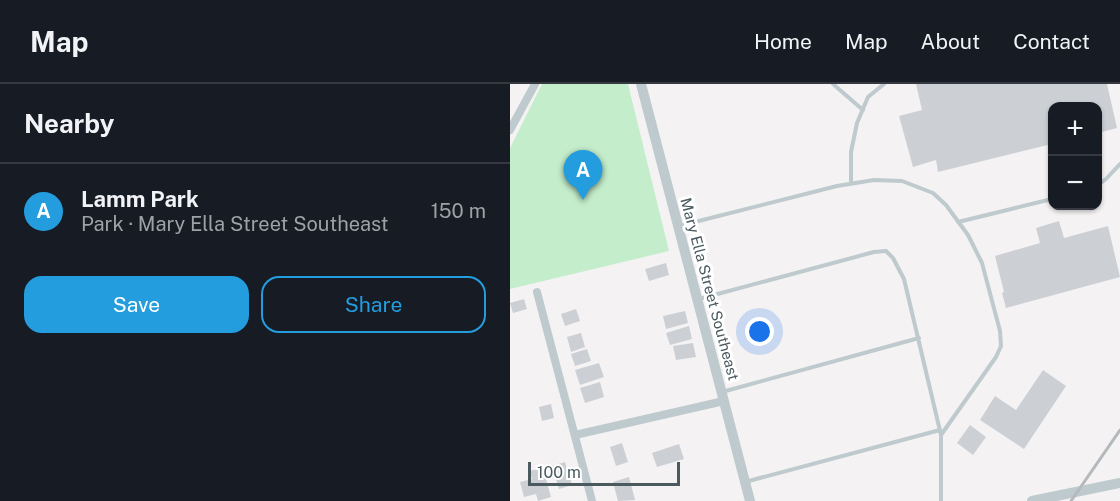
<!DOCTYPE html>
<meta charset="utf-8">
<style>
:root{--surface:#171b24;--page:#20242c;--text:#f1f3f6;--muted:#9ea1a6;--line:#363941;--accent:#239dde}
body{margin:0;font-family:"Public Sans",sans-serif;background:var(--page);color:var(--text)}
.controls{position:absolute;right:18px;top:18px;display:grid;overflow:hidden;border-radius:12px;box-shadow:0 2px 4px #0004}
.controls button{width:54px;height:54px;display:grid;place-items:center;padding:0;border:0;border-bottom:2px solid var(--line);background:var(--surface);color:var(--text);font:30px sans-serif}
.scale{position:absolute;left:18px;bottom:15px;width:152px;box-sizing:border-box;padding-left:6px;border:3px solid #4a5a5f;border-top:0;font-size:16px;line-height:21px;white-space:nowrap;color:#4a5a5f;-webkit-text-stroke:4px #fff;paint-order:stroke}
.you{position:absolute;left:250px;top:248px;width:21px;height:21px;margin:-15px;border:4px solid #fff;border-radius:50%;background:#1a73e8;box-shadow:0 0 0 9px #1a73e833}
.badge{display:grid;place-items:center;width:39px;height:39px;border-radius:50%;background:var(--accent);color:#fff;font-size:20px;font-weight:700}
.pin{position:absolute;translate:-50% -50px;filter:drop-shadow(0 2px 3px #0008)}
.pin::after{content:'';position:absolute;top:32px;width:21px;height:18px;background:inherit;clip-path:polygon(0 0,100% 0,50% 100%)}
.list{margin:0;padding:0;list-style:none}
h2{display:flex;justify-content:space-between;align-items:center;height:78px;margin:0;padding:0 24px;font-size:26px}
h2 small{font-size:20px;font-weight:400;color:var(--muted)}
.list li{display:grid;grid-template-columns:39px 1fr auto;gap:18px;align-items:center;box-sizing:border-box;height:96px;padding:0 24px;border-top:2px solid var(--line)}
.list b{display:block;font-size:22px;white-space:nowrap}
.list p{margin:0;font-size:20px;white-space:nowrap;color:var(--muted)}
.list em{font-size:20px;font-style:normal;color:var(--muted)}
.actions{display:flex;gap:12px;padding:18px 24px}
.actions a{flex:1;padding:14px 0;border:2px solid var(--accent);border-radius:18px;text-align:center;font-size:21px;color:var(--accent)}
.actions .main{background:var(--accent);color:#fff}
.map{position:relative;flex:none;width:610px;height:417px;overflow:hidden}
header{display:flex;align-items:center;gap:36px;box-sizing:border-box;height:84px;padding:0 30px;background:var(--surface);border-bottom:2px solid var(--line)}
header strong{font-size:28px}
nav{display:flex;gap:33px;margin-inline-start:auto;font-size:21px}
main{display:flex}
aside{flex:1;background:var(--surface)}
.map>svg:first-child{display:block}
</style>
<header>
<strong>Map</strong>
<nav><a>Home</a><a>Map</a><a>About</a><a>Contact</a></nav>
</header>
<main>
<aside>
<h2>Nearby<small></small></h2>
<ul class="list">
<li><span class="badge">A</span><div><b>Lamm Park</b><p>Park · Mary Ella Street Southeast</p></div><em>150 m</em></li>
</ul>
<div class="actions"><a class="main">Save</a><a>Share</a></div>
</aside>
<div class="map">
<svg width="610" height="417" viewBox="0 0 610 417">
<rect width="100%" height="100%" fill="#f4f2f3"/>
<!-- green -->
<path fill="#c4eecb" d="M 32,0 L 118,0 L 159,167 L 0,205 L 0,64 Z"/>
<!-- building -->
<path fill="#ccd0d4" d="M 406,0 L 597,0 L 607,44 L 588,49 L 588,22 L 542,22 L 542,60 L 428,88 L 426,76 L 403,83 L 389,32 L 412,26 Z
M 549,137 L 554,154 L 598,142 L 610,193 L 496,224 L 492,209 L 494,208 L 485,172 L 530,159 L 526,144 Z
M 156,179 L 159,191 L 139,197 L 135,185 Z
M 14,215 L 17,225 L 3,229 L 0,219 Z
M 66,225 L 70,237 L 55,242 L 51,230 Z
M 175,227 L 178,239 L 156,245 L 153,232 Z
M 179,242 L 182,255 L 160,261 L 156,249 Z
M 71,249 L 75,263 L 61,268 L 57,253 Z
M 183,259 L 186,273 L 166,276 L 163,262 Z
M 77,265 L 81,277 L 65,282 L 61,270 Z
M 89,279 L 94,293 L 70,301 L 65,286 Z
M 533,286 L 556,302 L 514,365 L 470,336 L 485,312 L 506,326 Z
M 90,298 L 94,313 L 75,319 L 70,304 Z
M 41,320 L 44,334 L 32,337 L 29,323 Z
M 460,341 L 476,353 L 463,371 L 447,359 Z
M 112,359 L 118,378 L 106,382 L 100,363 Z
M 169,360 L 174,375 L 147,383 L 142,369 Z
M 55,378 L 62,401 L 49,405 L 42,382 Z
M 33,384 L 41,413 L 28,417 L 26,410 L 14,413 L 10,398 L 22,395 L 19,387 Z
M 119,393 L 125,416 L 108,417 L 103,398 Z"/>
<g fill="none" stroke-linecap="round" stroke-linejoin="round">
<!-- service -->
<path stroke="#becace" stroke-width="4" d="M 323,0 L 353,26
M 341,100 L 341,68 L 347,39 L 358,13 L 374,0
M 588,101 L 596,95 L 610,80
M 448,138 L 542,115
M 169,142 L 327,102 L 364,96 L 392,97 L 423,109 L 436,121 L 458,151 L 472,179 L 490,247 L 491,262 L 486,273 L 431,351
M 189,215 L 364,168 L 376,167 L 383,174 L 394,195 L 431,351 L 431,417
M 212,308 L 409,254
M 235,398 L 430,346"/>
<!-- minor -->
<path stroke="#becace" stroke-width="8" d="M 0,46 L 25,0
M 27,208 L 82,417
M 65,351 L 214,317"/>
<!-- tertiary -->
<path stroke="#becace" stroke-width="10" d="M 131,0 L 240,417
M 522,417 L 610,399"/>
<!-- rail -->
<path stroke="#b5b9bc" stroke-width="3" d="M 561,417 L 610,346"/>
</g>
<g text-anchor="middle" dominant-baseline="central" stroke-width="6" stroke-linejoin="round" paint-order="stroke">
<!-- street labels -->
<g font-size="15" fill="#4a5a5f" stroke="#fff">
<text transform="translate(200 205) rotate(75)">Mary Ella Street Southeast</text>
</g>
</g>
</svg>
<div class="controls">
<button>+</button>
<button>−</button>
</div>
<div class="scale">100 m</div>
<div class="you"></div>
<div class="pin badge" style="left:73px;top:116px">A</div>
</div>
</main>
